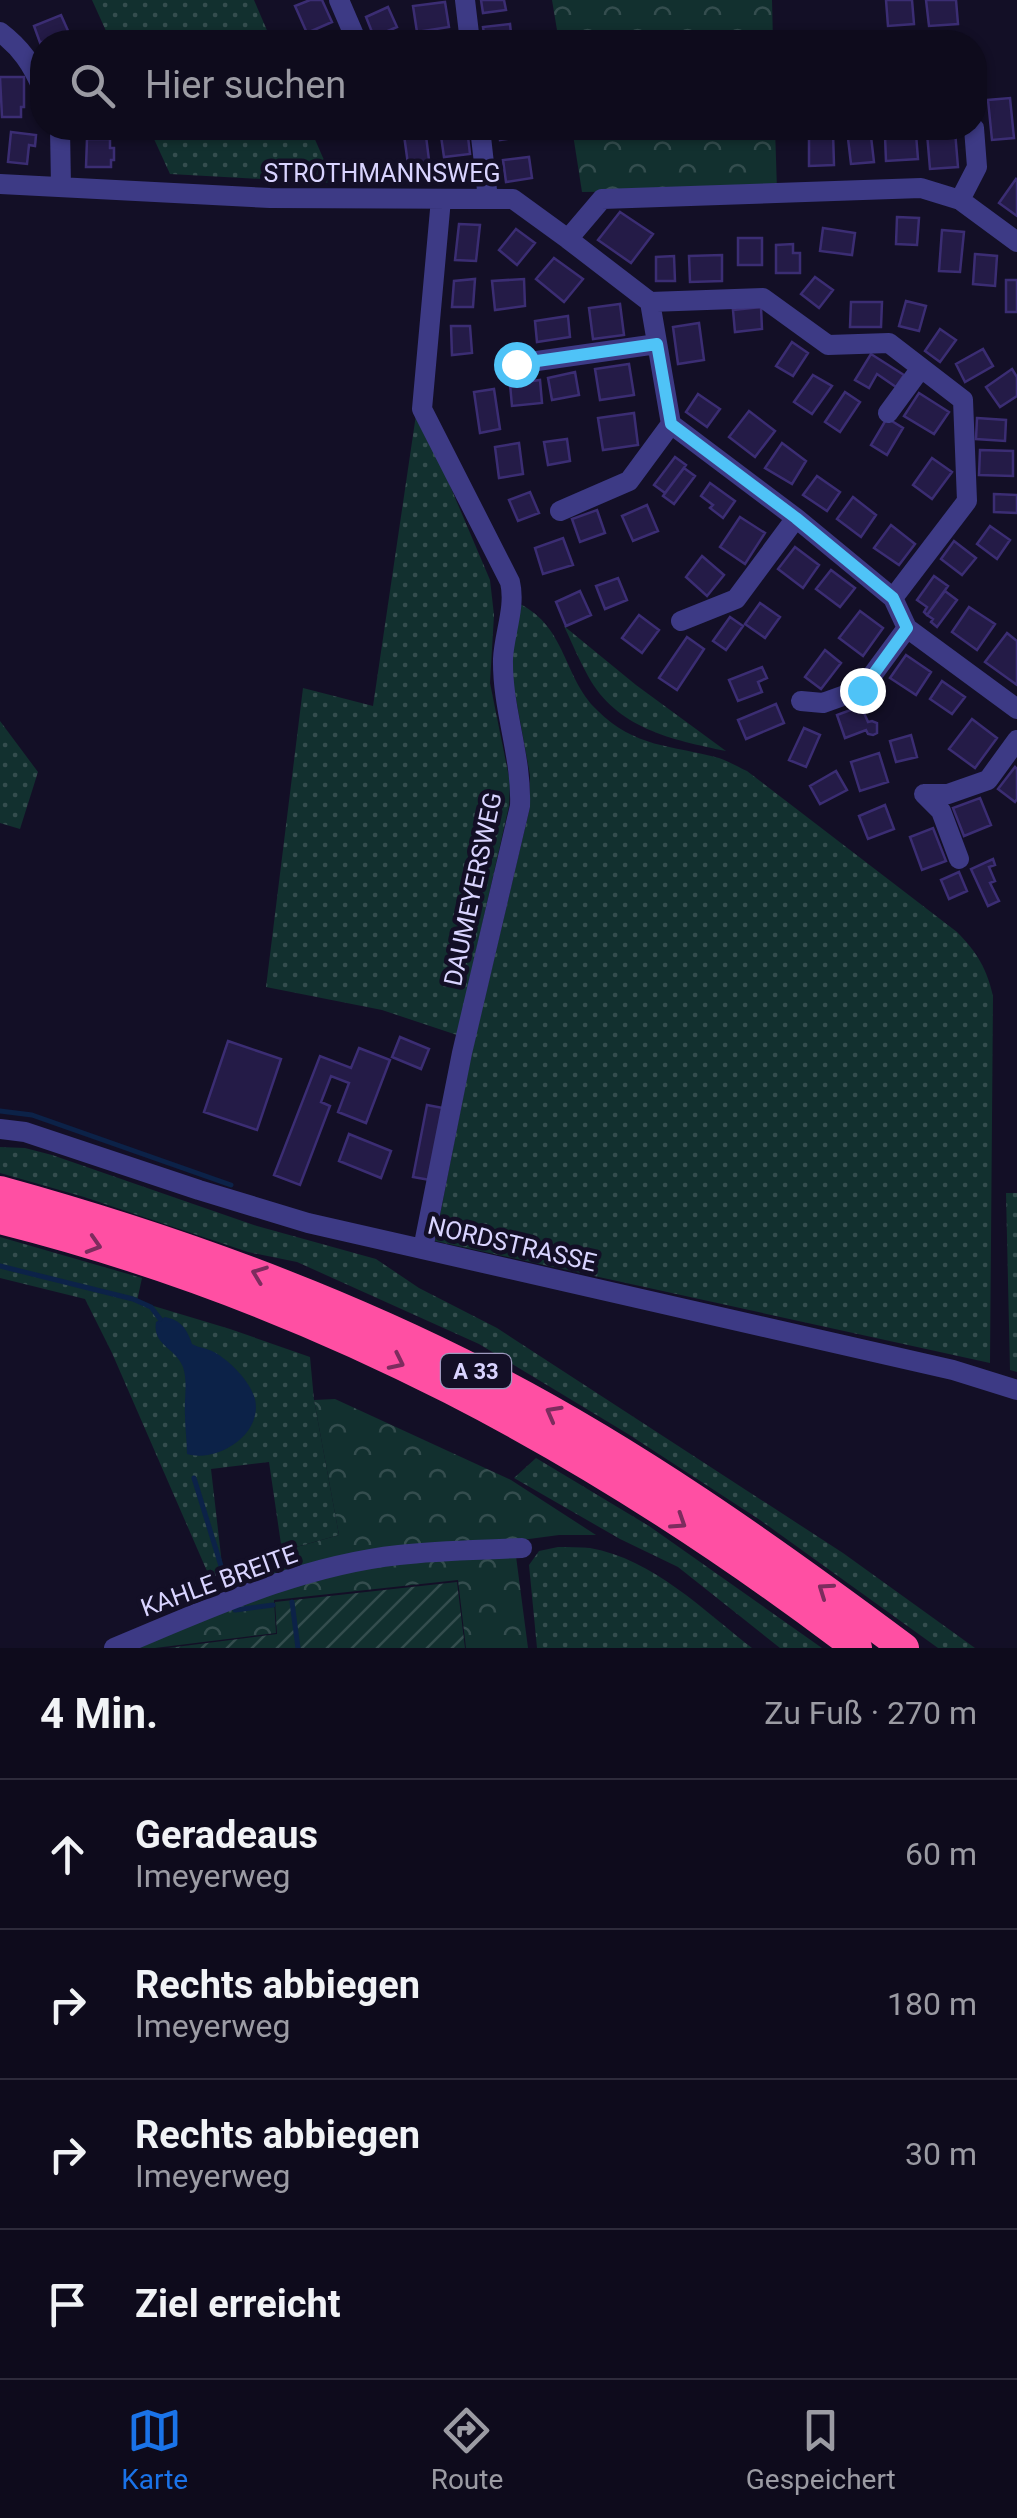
<!DOCTYPE html>
<html lang="de">
<meta charset="utf-8">
<style>
:root{--surface:#0e0b1c;--page:#1c1929;--text:#f1f3f6;--muted:#9b9ba3;--line:#2e2b3b;--accent:#1a73e8}
body{margin:0;font-family:Roboto,sans-serif;background:var(--page);color:var(--text)}
.stop{position:absolute;width:30px;height:30px;margin:-22px;border:8px solid #4fc3f7;border-radius:50%;background:#fff}
.stop.end{background:#4fc3f7;border-color:#fff;box-shadow:0 2px 10px #0008}
.list{margin:0;padding:0;list-style:none}
h2{display:flex;justify-content:space-between;align-items:center;height:130px;margin:0;padding:0 40px;font-size:42px}
h2 small{font-size:32px;font-weight:400;color:var(--muted)}
.list li{display:grid;grid-template-columns:65px 1fr auto;gap:30px;align-items:center;box-sizing:border-box;height:150px;padding:0 40px;border-top:2px solid var(--line)}
.list b{display:block;font-size:38px;white-space:nowrap}
.list p{margin:0;font-size:32px;white-space:nowrap;color:var(--muted)}
.list em{font-size:32px;font-style:normal;color:var(--muted)}
.icon{flex:none;width:55px;height:55px;fill:none;stroke:currentColor;stroke-width:2;stroke-linecap:round;stroke-linejoin:round}
.map{position:relative;flex:none;width:1017px;height:1648px;overflow:hidden}
.search{position:absolute;background:var(--surface);box-shadow:0 2px 8px #0004;left:30px;right:30px;top:30px;height:110px;display:flex;align-items:center;gap:25px;box-sizing:border-box;padding:0 35px;border-radius:40px;color:var(--muted);font-size:38px}
.sheet{height:730px;background:var(--surface)}
nav{display:flex;justify-content:space-around;align-items:center;box-sizing:border-box;height:140px;border-top:2px solid var(--line);background:var(--surface);font-size:28px;color:var(--muted)}
nav a{display:grid;justify-items:center;gap:5px}
nav .on{color:var(--accent)}
.map>svg:first-child{display:block}
</style>
<div class="map">
<svg width="1017" height="1648" viewBox="0 0 1017 1648">
<defs>
<pattern id="grass-dots" width="8" height="8" patternUnits="userSpaceOnUse" patternTransform="scale(2.5)"><rect width="8" height="8" fill="#12302f"/><path d="M2 2h.1M6 6h.1" fill="none" stroke="#344d4e" stroke-width="1.8" stroke-linecap="round"/></pattern>
<pattern id="forest-crowns" width="20" height="18" patternUnits="userSpaceOnUse" patternTransform="scale(2.5)"><rect width="20" height="18" fill="#12302f"/><path d="M2 6a3 3 0 1 1 6 0M12 15a3 3 0 1 1 6 0" fill="none" stroke="#344d4e"/></pattern>
<pattern id="garden-furrows" width="10" height="10" patternUnits="userSpaceOnUse" patternTransform="scale(2.5)"><rect width="10" height="10" fill="#12302f"/><path d="M-1 1l2-2M0 10L10 0M9 11l2-2" fill="none" stroke="#344d4e"/></pattern>
</defs>
<rect width="100%" height="100%" fill="#130f26"/>
<!-- grass -->
<path fill="url(#grass-dots)" d="M 92,0 L 254,0 L 272,42 L 111,42 Z
M 149,128 L 310,128 L 334,183 L 170,174 Z
M 417,408 L 490,580 L 494,615 L 490,683 L 510,782 L 509,806 L 457,1035 L 382,1010 L 266,987 L 303,688 L 373,706 Z
M 520,604 C 567,628 563,677 597,710 C 635,748 671,745 719,758 C 728,761 738,767 747,771 L 957,932 C 977,952 987,969 993,996 L 990,1363 L 435,1241 L 471,1056 L 530,807 L 530,775 L 512,677 L 512,653 Z
M 564,626 L 636,685 L 726,751 C 672,740 616,728 588,676 C 579,660 572,643 564,626 Z
M 0,721 L 38,772 L 20,829 L 0,823 Z
M 0,1147 L 25,1148 L 52,1155 L 257,1226 L 376,1259 L 419,1288 L 497,1328 L 843,1553 L 975,1648 L 938,1648 L 760,1520 L 628,1434 L 479,1344 L 297,1262 L 248,1252 L 84,1197 L 0,1173 Z
M 1006,1193 L 1017,1193 L 1017,1372 L 1010,1370 Z
M 0,1237 L 142,1278 L 137,1301 L 230,1329 L 310,1357 L 314,1400 L 339,1535 L 282,1551 L 269,1462 L 211,1469 L 223,1573 L 210,1578 L 112,1353 L 85,1299 L 0,1278 Z
M 536,1458 L 649,1526 L 822,1648 L 780,1648 L 678,1567 L 620,1539 L 514,1478 Z
M 558,1547 C 568,1547 580,1547 590,1548 C 653,1559 703,1610 752,1648 L 537,1648 L 529,1565 L 539,1551 Z"/>
<!-- forest -->
<path fill="url(#forest-crowns)" d="M 552,0 L 772,0 L 773,42 L 559,42 Z
M 572,128 L 775,128 L 777,190 L 582,192 Z
M 335,1399 L 511,1480 L 596,1535 L 559,1535 L 514,1541 L 528,1648 L 466,1648 L 458,1580 L 274,1600 L 276,1633 L 155,1648 L 131,1648 L 252,1598 L 263,1573 L 265,1556 L 339,1535 L 314,1400 Z"/>
<!-- garden -->
<path fill="url(#garden-furrows)" d="M 457,1582 L 465,1648 L 168,1648 L 277,1634 L 275,1602 Z"/>
<!-- water -->
<path fill="#0c2248" d="M 165,1317 C 181,1320 187,1329 192,1344 C 199,1348 207,1348 214,1352 C 230,1361 250,1381 255,1399 C 263,1435 217,1463 187,1454 C 187,1441 185,1428 185,1415 C 184,1399 188,1382 183,1367 C 176,1348 152,1345 156,1322 Z"/>
<g fill="none" stroke-linecap="round" stroke-linejoin="round">
<!-- stream -->
<path stroke="#0c2248" stroke-width="5" d="M 0,1111 L 32,1115 L 231,1185
M 0,1266 L 133,1299 L 151,1307 L 160,1319
M 194,1478 L 230,1595
M 292,1602 L 298,1648
M 234,1605 L 235,1610 L 273,1605"/>
</g>
<!-- building -->
<path fill="#241b47" stroke="#3b2d73" stroke-width="2.5" d="M 310,0 L 322,0 L 332,22 L 307,33 L 295,6 Z
M 481,0 L 504,0 L 506,10 L 483,13 Z
M 886,0 L 912,0 L 914,24 L 888,26 Z
M 926,0 L 956,0 L 958,24 L 929,26 Z
M 445,2 L 449,27 L 417,32 L 413,6 Z
M 388,7 L 397,27 L 374,37 L 366,17 Z
M 61,15 L 73,42 L 42,42 L 42,48 L 34,26 Z
M 510,24 L 512,42 L 485,42 L 483,27 Z
M 0,77 L 24,77 L 24,107 L 21,107 L 21,117 L 2,117 Z
M 1010,98 L 1014,138 L 992,140 L 988,100 Z
M 467,128 L 470,154 L 444,157 L 440,129 Z
M 499,128 L 524,128 L 525,136 L 500,140 Z
M 870,128 L 874,162 L 851,164 L 847,130 Z
M 955,131 L 958,167 L 930,169 L 927,133 Z
M 11,132 L 36,135 L 35,146 L 29,145 L 27,164 L 8,162 Z
M 809,132 L 833,132 L 834,165 L 809,166 Z
M 423,133 L 423,136 L 426,136 L 431,176 L 410,179 L 404,135 Z
M 916,134 L 918,159 L 886,161 L 885,136 Z
M 87,139 L 110,139 L 110,148 L 114,148 L 114,160 L 111,160 L 111,167 L 86,167 Z
M 529,157 L 532,178 L 506,182 L 503,160 Z
M 1016,179 L 1017,180 L 1017,216 L 999,203 Z
M 620,212 L 653,234 L 631,263 L 598,240 Z
M 897,217 L 919,218 L 917,245 L 896,244 Z
M 459,224 L 480,225 L 476,261 L 455,260 Z
M 823,228 L 855,233 L 852,255 L 820,251 Z
M 516,229 L 535,243 L 517,265 L 499,250 Z
M 942,230 L 964,232 L 960,272 L 939,271 Z
M 738,238 L 762,238 L 762,265 L 738,265 Z
M 793,244 L 793,253 L 800,253 L 800,273 L 776,273 L 776,245 Z
M 975,254 L 997,256 L 995,286 L 973,284 Z
M 722,255 L 722,281 L 690,282 L 689,256 Z
M 674,256 L 675,281 L 656,281 L 656,257 Z
M 554,258 L 583,279 L 564,302 L 536,279 Z
M 815,277 L 833,290 L 819,308 L 801,294 Z
M 475,279 L 473,307 L 452,307 L 454,281 Z
M 524,279 L 525,306 L 495,310 L 492,281 Z
M 1006,280 L 1017,280 L 1017,312 L 1006,312 Z
M 906,301 L 926,306 L 919,331 L 899,326 Z
M 851,302 L 882,302 L 881,327 L 850,327 Z
M 620,304 L 624,335 L 593,339 L 589,308 Z
M 761,307 L 762,329 L 735,332 L 733,310 Z
M 568,316 L 570,337 L 537,342 L 535,321 Z
M 699,323 L 704,360 L 678,364 L 673,327 Z
M 451,326 L 470,326 L 472,353 L 452,355 Z
M 940,329 L 956,340 L 940,362 L 925,351 Z
M 792,342 L 808,353 L 793,376 L 776,366 Z
M 983,349 L 993,366 L 965,382 L 956,364 Z
M 871,354 L 904,375 L 896,387 L 877,374 L 869,388 L 855,380 Z
M 629,364 L 634,395 L 600,400 L 595,369 Z
M 1012,369 L 1017,377 L 1017,396 L 1000,407 L 986,387 Z
M 575,372 L 579,395 L 552,400 L 548,378 Z
M 813,375 L 832,386 L 812,414 L 794,402 Z
M 540,380 L 542,403 L 512,406 L 510,384 Z
M 494,389 L 500,429 L 480,433 L 474,392 Z
M 845,392 L 860,402 L 840,432 L 825,422 Z
M 919,393 L 949,412 L 934,434 L 904,416 Z
M 698,394 L 720,409 L 707,427 L 686,412 Z
M 749,411 L 775,431 L 755,457 L 729,437 Z
M 634,413 L 638,445 L 603,450 L 598,418 Z
M 887,418 L 903,428 L 887,455 L 871,445 Z
M 977,418 L 1006,420 L 1005,441 L 976,439 Z
M 567,439 L 570,461 L 548,465 L 544,442 Z
M 519,443 L 523,474 L 499,478 L 495,447 Z
M 782,443 L 806,461 L 792,484 L 765,468 Z
M 980,450 L 1013,451 L 1013,476 L 979,475 Z
M 675,457 L 686,465 L 665,493 L 654,485 Z
M 932,458 L 952,472 L 932,499 L 913,485 Z
M 684,468 L 695,476 L 674,504 L 663,496 Z
M 817,476 L 840,492 L 827,511 L 803,495 Z
M 710,483 L 735,501 L 723,518 L 710,508 L 713,505 L 701,496 Z
M 530,492 L 539,513 L 518,521 L 509,500 Z
M 994,494 L 1017,495 L 1017,513 L 994,512 Z
M 853,497 L 876,515 L 861,537 L 837,519 Z
M 647,505 L 658,531 L 633,541 L 622,516 Z
M 597,510 L 605,533 L 580,542 L 572,519 Z
M 740,517 L 765,533 L 745,564 L 720,547 Z
M 891,525 L 915,544 L 899,565 L 874,548 Z
M 990,526 L 1010,540 L 997,559 L 977,544 Z
M 563,538 L 573,565 L 543,574 L 535,548 Z
M 954,541 L 976,558 L 962,575 L 941,559 Z
M 795,547 L 819,565 L 803,588 L 778,569 Z
M 702,556 L 724,575 L 707,596 L 686,577 Z
M 831,570 L 855,588 L 840,607 L 816,589 Z
M 934,576 L 948,586 L 927,615 L 924,612 L 927,607 L 917,600 Z
M 618,578 L 627,600 L 605,609 L 596,586 Z
M 580,591 L 591,615 L 566,626 L 556,602 Z
M 945,591 L 957,600 L 937,627 L 931,622 L 933,619 L 927,615 Z
M 760,603 L 780,617 L 765,638 L 745,624 Z
M 969,607 L 995,624 L 977,650 L 952,632 Z
M 860,611 L 883,628 L 863,656 L 839,638 Z
M 639,615 L 659,630 L 642,653 L 622,638 Z
M 730,617 L 743,626 L 726,650 L 713,641 Z
M 1007,633 L 1017,641 L 1017,685 L 985,662 Z
M 687,637 L 704,649 L 677,690 L 659,678 Z
M 825,650 L 841,663 L 821,689 L 805,677 Z
M 906,655 L 931,672 L 916,695 L 890,678 Z
M 762,667 L 767,678 L 758,682 L 762,692 L 738,701 L 729,680 Z
M 942,681 L 965,697 L 952,714 L 930,699 Z
M 776,704 L 784,723 L 746,739 L 738,720 Z
M 861,706 L 868,722 L 872,721 L 877,723 L 877,733 L 873,735 L 868,734 L 866,730 L 845,738 L 837,715 Z
M 972,719 L 997,738 L 975,768 L 949,749 Z
M 804,728 L 820,735 L 806,767 L 789,760 Z
M 911,735 L 917,757 L 896,762 L 890,741 Z
M 879,753 L 888,782 L 860,791 L 851,762 Z
M 1015,767 L 1017,769 L 1017,799 L 1015,802 L 998,789 Z
M 836,771 L 847,790 L 820,804 L 810,786 Z
M 980,798 L 991,825 L 964,836 L 953,808 Z
M 885,805 L 894,829 L 868,839 L 859,816 Z
M 933,828 L 946,861 L 922,870 L 910,837 Z
M 993,859 L 995,865 L 989,867 L 995,881 L 990,883 L 999,901 L 988,906 L 971,869 Z
M 959,872 L 967,891 L 949,899 L 941,880 Z
M 400,1037 L 429,1049 L 421,1069 L 392,1057 Z
M 228,1041 L 281,1059 L 257,1130 L 204,1112 Z
M 359,1048 L 390,1060 L 366,1123 L 338,1112 L 349,1083 L 331,1076 L 321,1102 L 330,1106 L 300,1185 L 274,1175 L 320,1056 L 351,1068 Z
M 427,1105 L 443,1108 L 430,1180 L 413,1177 Z
M 349,1134 L 391,1151 L 381,1178 L 339,1161 Z"/>
<g fill="none" stroke-linecap="round" stroke-linejoin="round">
<!-- minor -->
<path stroke="#3d3a85" stroke-width="20" d="M 339,0 L 357,42
M 465,0 L 470,42
M 0,32 C 21,48 32,64 42,88
M 60,128 L 61,187
M 480,128 L 488,199
M 0,184 L 270,198 L 513,199 L 568,239 L 602,199 L 921,188 L 960,200 L 1017,242
M 960,200 L 977,167 L 974,128
M 568,239 L 650,302 L 671,424 L 796,518 L 893,598 L 907,628 L 1017,709
M 650,302 L 763,298 L 828,345 L 889,343 L 963,400 L 967,501 L 893,598
M 516,364 L 657,344
M 888,413 L 921,368
M 560,511 L 629,481 L 671,424
M 681,621 L 736,599 L 796,518
M 801,701 L 823,703 L 862,689 L 907,628
M 924,794 L 948,794 L 988,780 L 1017,740
M 924,794 L 941,811 L 959,859
M 0,1129 L 25,1132 L 199,1190 L 308,1223 L 953,1370 L 1017,1390
M 423,1249 L 462,1053 L 520,806 C 522,756 502,709 503,659 C 504,634 516,607 510,582 L 422,409 L 441,199
M 114,1648 C 206,1610 298,1566 399,1555 C 440,1550 481,1550 522,1548"/>
<!-- highway -->
<path stroke="#ff4fa3" stroke-width="30" d="M 0,1191 C 167,1237 329,1295 483,1374 C 632,1450 770,1548 904,1648
M 0,1219 C 319,1299 597,1450 857,1648"/>
</g>
<!-- one-way arrows -->
<defs><path id="oneway-chevron" d="M-2-3.5L2.5 0L-2 3.5" fill="none" stroke-width="1.6" stroke-linecap="round" stroke-linejoin="round" transform="scale(2.5)"/></defs>
<g stroke="#7d2c5e">
<use href="#oneway-chevron" transform="translate(94 1245) rotate(17)"/>
<use href="#oneway-chevron" transform="translate(259 1274) rotate(-159)"/>
<use href="#oneway-chevron" transform="translate(397 1362) rotate(26)"/>
<use href="#oneway-chevron" transform="translate(553 1413) rotate(-151)"/>
<use href="#oneway-chevron" transform="translate(679 1522) rotate(33)"/>
<use href="#oneway-chevron" transform="translate(825 1590) rotate(-145)"/>
</g>
<g fill="none" stroke-linecap="round" stroke-linejoin="round">
<!-- route -->
<path stroke="#4fc3f7" stroke-width="12" d="M 516,364 L 657,344 L 671,424 L 796,518 L 893,598 L 907,628 L 862,690"/>
</g>
<g text-anchor="middle" dominant-baseline="central" stroke-width="9" stroke-linejoin="round" paint-order="stroke">
<!-- shield labels -->
<rect fill="#130f26" stroke="#9e99be" stroke-width="2.5" x="441" y="1354" width="70" height="34" rx="8"/>
<g font-size="22" font-weight="bold" fill="#d9d4ff">
<text x="476" y="1371">A 33</text>
</g>
<!-- street labels -->
<g font-size="25" fill="#d9d4ff" stroke="#130f26">
<text x="382" y="173">STROTHMANNSWEG</text>
<text transform="translate(473 889) rotate(-78)">DAUMEYERSWEG</text>
<text transform="translate(512 1244) rotate(13)">NORDSTRASSE</text>
<text transform="translate(219 1581) rotate(-20)">KAHLE BREITE</text>
</g>
</g>
</svg>
<div class="stop" style="left:516px;top:364px"></div>
<div class="stop end" style="left:862px;top:690px"></div>
<div class="search"><svg class="icon" aria-label="search" viewBox="0 0 24 24"><circle cx="10" cy="10" r="6"/><path d="M15 15l6 6"/></svg>Hier suchen</div>
</div>
<section class="sheet">
<h2>4 Min.<small>Zu Fuß · 270 m</small></h2>
<ul class="list">
<li><svg class="icon" aria-label="ahead" viewBox="0 0 24 24"><path d="M12 20V5M6 11l6-6 6 6"/></svg><div><b>Geradeaus</b><p>Imeyerweg</p></div><em>60 m</em></li>
<li><svg class="icon" aria-label="right" viewBox="0 0 24 24"><path d="M7 20v-9h11M14 6l5 5-5 5"/></svg><div><b>Rechts abbiegen</b><p>Imeyerweg</p></div><em>180 m</em></li>
<li><svg class="icon" aria-label="right" viewBox="0 0 24 24"><path d="M7 20v-9h11M14 6l5 5-5 5"/></svg><div><b>Rechts abbiegen</b><p>Imeyerweg</p></div><em>30 m</em></li>
<li><svg class="icon" aria-label="arrive" viewBox="0 0 24 24"><path d="M6 21V4h12l-3 4 3 4H6"/></svg><div><b>Ziel erreicht</b></div></li>
</ul>
</section>
<nav>
<a class="on"><svg class="icon" aria-label="map" viewBox="0 0 24 24"><path d="M3 6l6-2 6 2 6-2v14l-6 2-6-2-6 2zM9 4v14M15 6v14"/></svg>Karte</a>
<a><svg class="icon" aria-label="directions" viewBox="0 0 24 24"><path d="M12 3l9 9-9 9-9-9zM9 14v-3h6M13 9l2 2-2 2"/></svg>Route</a>
<a><svg class="icon" aria-label="saved" viewBox="0 0 24 24"><path d="M7 4h10v16l-5-4-5 4z"/></svg>Gespeichert</a>
</nav>
